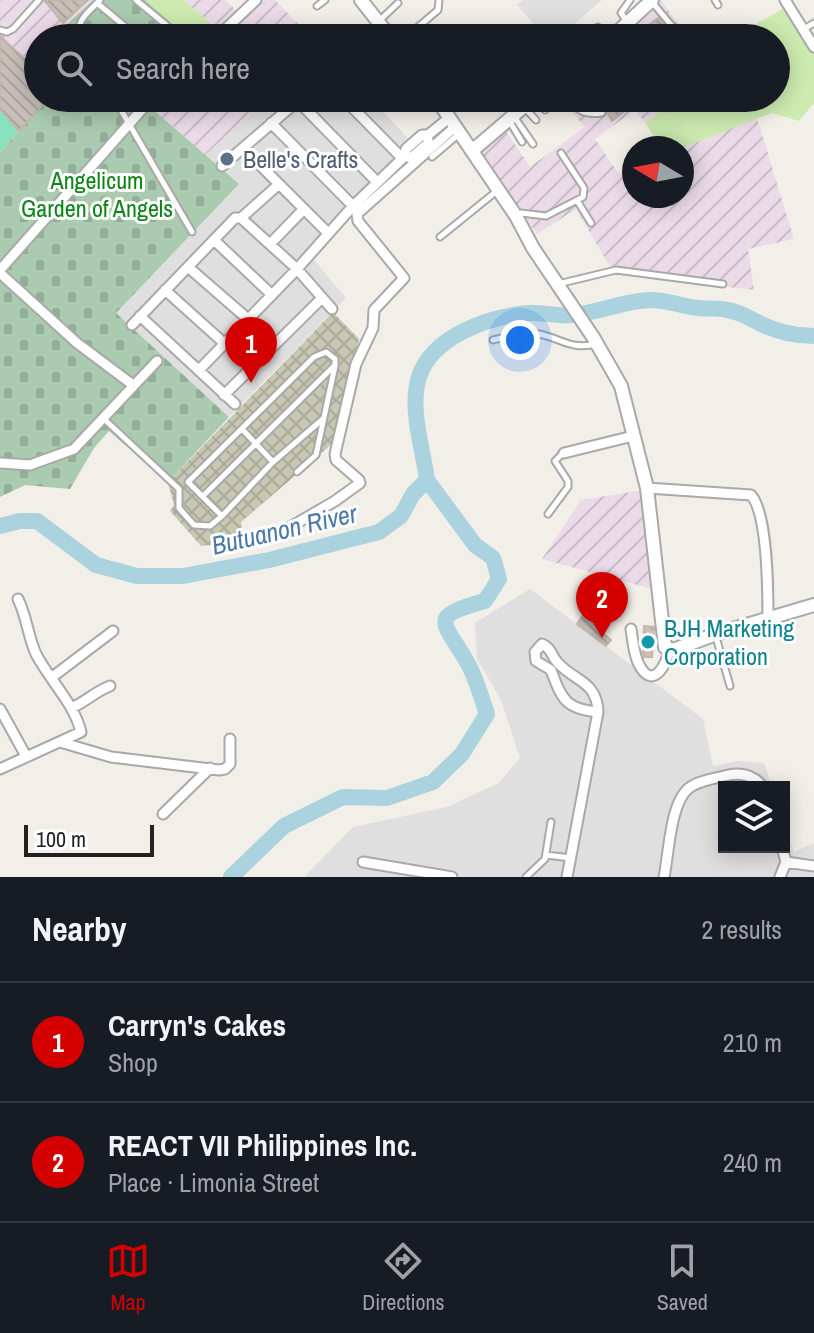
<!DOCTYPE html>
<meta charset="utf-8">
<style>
:root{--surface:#171b24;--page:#20242c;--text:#f1f3f6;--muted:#9ea1a6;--line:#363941;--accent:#d40000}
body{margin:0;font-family:"Archivo Narrow",sans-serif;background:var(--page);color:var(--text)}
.controls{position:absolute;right:24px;bottom:24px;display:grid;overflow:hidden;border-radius:0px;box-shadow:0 4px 20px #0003}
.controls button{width:72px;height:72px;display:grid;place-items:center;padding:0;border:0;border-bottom:2px solid var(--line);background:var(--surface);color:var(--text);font:40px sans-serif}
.compass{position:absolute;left:622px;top:136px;width:72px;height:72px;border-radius:50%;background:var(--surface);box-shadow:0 4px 20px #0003;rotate:280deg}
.scale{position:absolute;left:24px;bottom:20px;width:130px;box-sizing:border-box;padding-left:8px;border:4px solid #222;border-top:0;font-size:22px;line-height:28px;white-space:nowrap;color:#222;-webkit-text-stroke:6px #fff;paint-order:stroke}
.you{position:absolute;left:520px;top:340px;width:28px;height:28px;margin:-20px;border:6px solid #fff;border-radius:50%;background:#1a73e8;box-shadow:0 0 0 12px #1a73e833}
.badge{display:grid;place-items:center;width:52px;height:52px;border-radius:50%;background:var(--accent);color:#fff;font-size:26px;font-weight:700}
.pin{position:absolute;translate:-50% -66px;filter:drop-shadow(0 2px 4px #0008)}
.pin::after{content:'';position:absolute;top:42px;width:28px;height:24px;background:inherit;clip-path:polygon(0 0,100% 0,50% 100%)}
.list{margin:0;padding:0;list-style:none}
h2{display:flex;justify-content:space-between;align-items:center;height:104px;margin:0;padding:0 32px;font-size:34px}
h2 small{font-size:26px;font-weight:400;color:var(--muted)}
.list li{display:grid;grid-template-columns:52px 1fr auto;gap:24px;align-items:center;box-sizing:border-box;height:120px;padding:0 32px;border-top:2px solid var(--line)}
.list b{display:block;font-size:30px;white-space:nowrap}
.list p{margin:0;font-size:26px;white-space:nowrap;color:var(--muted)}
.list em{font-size:26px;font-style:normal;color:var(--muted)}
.icon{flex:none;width:44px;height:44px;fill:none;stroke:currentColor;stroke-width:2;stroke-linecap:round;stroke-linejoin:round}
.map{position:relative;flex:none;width:814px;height:877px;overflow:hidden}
.search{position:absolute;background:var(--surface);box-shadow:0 4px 20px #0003;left:24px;right:24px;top:24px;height:88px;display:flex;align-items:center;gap:20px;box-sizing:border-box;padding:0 28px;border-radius:44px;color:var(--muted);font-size:30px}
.sheet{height:344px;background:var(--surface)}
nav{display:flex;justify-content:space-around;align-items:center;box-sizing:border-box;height:112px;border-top:2px solid var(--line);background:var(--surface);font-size:22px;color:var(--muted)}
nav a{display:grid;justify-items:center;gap:4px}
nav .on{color:var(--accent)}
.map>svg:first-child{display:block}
</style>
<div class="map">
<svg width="814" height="877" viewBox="0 0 814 877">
<defs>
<pattern id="industrial-furrows" width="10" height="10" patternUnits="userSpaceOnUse" patternTransform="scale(2)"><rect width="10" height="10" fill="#ebdbe8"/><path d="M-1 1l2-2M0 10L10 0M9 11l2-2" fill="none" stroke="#c9bcc7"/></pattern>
<pattern id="construction-cross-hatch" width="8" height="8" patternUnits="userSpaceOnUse" patternTransform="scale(2)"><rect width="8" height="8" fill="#c7c7b4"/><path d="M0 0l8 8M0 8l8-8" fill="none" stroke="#abab9a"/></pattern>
<pattern id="cemetery-stones" width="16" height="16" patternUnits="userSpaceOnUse" patternTransform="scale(2)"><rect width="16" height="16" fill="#aacbaf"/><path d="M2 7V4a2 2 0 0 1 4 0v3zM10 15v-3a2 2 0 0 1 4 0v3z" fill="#92ae96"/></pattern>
<pattern id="building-back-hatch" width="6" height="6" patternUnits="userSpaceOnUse" patternTransform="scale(2)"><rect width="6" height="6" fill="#c7bfb8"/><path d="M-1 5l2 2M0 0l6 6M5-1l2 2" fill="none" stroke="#aba49e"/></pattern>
</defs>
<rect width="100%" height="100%" fill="#f2efe9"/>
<!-- residential -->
<path fill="#e0dfdf" d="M 523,0 L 602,0 L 558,38 L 546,38 L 517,5 Z
M 268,98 L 370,98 L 421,152 L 372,195 L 313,259 L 346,298 L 229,417 L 115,313 L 239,184 L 205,155 Z
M 530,589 L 703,719 L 713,766 L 737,761 L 764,763 L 772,787 L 724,787 L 724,847 L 784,847 L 784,824 L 794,852 L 814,843 L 814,877 L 304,877 L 353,827 L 447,807 L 499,783 L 520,758 L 501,700 L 477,659 L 475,623 Z"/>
<!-- industrial -->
<path fill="url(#industrial-furrows)" d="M 0,0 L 93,0 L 56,33 L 61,38 L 38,38 L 38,98 L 49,98 L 19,131 L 0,110 Z
M 184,0 L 225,0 L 236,10 L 217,29 Z
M 262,0 L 275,0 L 312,38 L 222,38 Z
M 661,0 L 688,38 L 619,38 L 633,27 Z
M 159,98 L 268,98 L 205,155 L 150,107 Z
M 559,98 L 679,98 L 645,123 L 635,110 L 595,139 L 617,171 L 632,182 L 634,181 L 634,196 L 682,196 L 682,148 L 757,118 L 794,239 L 748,249 L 754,290 L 619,274 L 616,277 L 576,209 L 537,234 L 479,149 L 503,127 L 530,167 L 585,127 Z
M 643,490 L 652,589 L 542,559 L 581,500 Z"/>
<!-- construction -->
<path fill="url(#construction-cross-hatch)" d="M 333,312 L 359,339 L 332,444 L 241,522 L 243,541 L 201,546 L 170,511 L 174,505 L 168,482 Z"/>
<!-- grass -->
<path fill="#cdebb0" d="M 145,0 L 184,0 L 217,29 L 207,38 L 188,38 Z
M 788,6 L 814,53 L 814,103 L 799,121 L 772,113 L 682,148 L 662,148 L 645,123 L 679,98 L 776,98 L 776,38 L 731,38 Z"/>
<!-- cemetery -->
<path fill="url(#cemetery-stones)" d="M 93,0 L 145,0 L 188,38 L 61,38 L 56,34 Z
M 49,98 L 159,98 L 150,107 L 239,184 L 116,313 L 229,417 L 168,482 L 109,431 L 94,448 L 70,489 L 25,485 L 0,497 L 0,152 Z"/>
<!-- pitch -->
<path fill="#88e0be" d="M 0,110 L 19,131 L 0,152 Z"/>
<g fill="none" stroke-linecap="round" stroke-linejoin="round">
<!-- river -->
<path stroke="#aad3df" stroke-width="16" d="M 0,526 L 20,521 L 37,521 L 96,565 L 137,576 L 183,576 L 269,560 L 379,532 L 401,516 L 413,494 L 427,480 C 423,448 409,409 419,377 C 432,336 490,316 530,313 C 544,312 558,317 572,315 C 599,313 623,301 650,300 C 667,300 681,306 698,308 C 706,309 714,308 722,309 C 738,311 747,317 761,324 C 778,332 796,336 814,336
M 231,877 L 284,826 L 343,797 L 387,798 L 433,782 L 462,754 L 487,714 C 481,697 476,677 467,662 C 443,620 427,617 485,601 L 499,579 L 493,558 L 475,545 L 427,480"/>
</g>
<!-- building -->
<path fill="url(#building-back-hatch)" stroke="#c4b6ab" stroke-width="2" d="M 44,0 L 88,0 L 63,23 Z
M 658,18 L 675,38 L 629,38 L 642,30 Z
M 0,36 L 29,63 L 38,53 L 38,98 L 49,98 L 19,131 L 0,109 Z
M 599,98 L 641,98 L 612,121 Z
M 583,615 L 591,621 L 596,615 L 604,621 L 598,629 L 611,640 L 606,646 L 577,624 Z
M 644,626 L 654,627 L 652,657 L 644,657 L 643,653 Z"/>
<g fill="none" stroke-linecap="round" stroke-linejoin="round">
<defs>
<path id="service" d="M 136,0 L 182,38
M 715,0 L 718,5
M 652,2 L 682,38
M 97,3 L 139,38
M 317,6 L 325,0
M 378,22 L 398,3
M 628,23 L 621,13 L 630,0
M 804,29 L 814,23
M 0,30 L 7,32 L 13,29 L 39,0
M 81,38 C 73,22 90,11 100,0
M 405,38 L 438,10 L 439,0
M 579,38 L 598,27 L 608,38
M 114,98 L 192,232
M 536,98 L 545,110
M 568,98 C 578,112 585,115 602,113
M 730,98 L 735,105
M 524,107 L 536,120
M 515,118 L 533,144
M 510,122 L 522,142
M 432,157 L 459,134
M 578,202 L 591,223
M 517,216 L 521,213 L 546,216 L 583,197 L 584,188 L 561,153
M 440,237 L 498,190
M 558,284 L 616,270 L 723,284
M 493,340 C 508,337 524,331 539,334 C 563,339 570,350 597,344
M 104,419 L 179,489 L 179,508 L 194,525 L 210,526 L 222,516
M 242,429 L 273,462
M 297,472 L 316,455 L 335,366 L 335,359 L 326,352 L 314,357 L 188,482 L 222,516 L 273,462 L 324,418
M 203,496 L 334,366
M 548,514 L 568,487 L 568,481 L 555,461 L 563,453
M 716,637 L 730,686
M 546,855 L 571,858
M 526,877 L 545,859 L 551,822"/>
<path id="minor" d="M 785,0 L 814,47
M 216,38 L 256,0
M 343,98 L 402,158
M 298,101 L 377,182
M 271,123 L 353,206
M 243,148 L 328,233
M 405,156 L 406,149 L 422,135 L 428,135
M 222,166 L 301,98
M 241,218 L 297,269 L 332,309
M 214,240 L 272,295
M 270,244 L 304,209
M 188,267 L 249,320
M 0,270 L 152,98
M 0,273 L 77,343 L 133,385
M 165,290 L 225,344
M 140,316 L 235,404
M 132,325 L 235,218 L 241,218 L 278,185
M 199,370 L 297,269 L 353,206 L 405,156 L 411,158 L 428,143 L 428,135 L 449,118
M 224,395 L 322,298
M 564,453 L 633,436
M 0,463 L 30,465 L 74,449 L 157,361
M 647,488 L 751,495 C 768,514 768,593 768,619
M 273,537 L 335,501 L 360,483 L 359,480 L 336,460 L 335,454 L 356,364 L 373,328 L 374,310 L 404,278 L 358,221 L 357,214 L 456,126
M 631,629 C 633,641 634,658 641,668 C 654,689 667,663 669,651
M 551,670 L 536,661 L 535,652 L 542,644 C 552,648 551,656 558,663 C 574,681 597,681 598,712 L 567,877
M 551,670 C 562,700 566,709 598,712
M 51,678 L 113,631
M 71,708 C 86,702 94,692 110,686
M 0,709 L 26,756
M 60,742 L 111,757 L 219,770 L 225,769 L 230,764 L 230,739
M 0,769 L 81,732 C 74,703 50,681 36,654 C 28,637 27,617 18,599
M 163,814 L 210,768
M 363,862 L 452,877
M 786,862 L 814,866
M 664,877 C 669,853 670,803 689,788 C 698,781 712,779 724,776 C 739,772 753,774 763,787
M 780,877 L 786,862 L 782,847"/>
<path id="tertiary" d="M 361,0 L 391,38
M 611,38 L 652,0
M 436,98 L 516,216 L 533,248 L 593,337 L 621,386 L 647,488 L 665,647 L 673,650 L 719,633 L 814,605
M 473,150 L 534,98"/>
</defs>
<!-- service casing -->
<use href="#service" stroke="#a9a9a9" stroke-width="9"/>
<!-- minor casing -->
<use href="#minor" stroke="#a9a9a9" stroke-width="13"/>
<!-- tertiary casing -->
<use href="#tertiary" stroke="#a9a9a9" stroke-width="16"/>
<!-- service -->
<use href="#service" stroke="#fff" stroke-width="5"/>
<!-- minor -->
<use href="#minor" stroke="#fff" stroke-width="9"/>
<!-- tertiary -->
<use href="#tertiary" stroke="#fff" stroke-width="12"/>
</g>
<!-- markers -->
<circle fill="#5c6f8a" stroke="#fff" stroke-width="3" cx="227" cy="159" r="8"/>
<circle fill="#0f9aa8" stroke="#fff" stroke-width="3" cx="648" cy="642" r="8"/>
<g text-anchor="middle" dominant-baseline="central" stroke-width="6" stroke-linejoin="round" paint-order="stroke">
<!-- service labels -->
<g font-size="24" fill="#4e5e75" stroke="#fff" text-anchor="start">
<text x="243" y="159">Belle's Crafts</text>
</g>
<!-- park labels -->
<g font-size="24" fill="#0c8416" stroke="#fff">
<text x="97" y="180">Angelicum<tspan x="97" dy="28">Garden of Angels</tspan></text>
</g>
<!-- culture labels -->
<g font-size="24" fill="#0d838f" stroke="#fff" text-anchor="start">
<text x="664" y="628">BJH Marketing<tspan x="664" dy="28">Corporation</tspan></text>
</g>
<!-- water labels -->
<g font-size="26" font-style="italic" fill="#4a7aab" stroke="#fff">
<text transform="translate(284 529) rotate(-13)">Butuanon River</text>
</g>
</g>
</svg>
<div class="controls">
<button><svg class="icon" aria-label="layers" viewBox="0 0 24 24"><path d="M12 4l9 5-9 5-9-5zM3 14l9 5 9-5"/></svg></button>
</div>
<svg class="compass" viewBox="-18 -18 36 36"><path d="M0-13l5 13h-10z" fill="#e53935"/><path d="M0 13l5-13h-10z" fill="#9ea1a6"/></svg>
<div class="scale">100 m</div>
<div class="you"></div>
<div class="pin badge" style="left:251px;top:383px">1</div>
<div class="pin badge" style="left:602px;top:638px">2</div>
<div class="search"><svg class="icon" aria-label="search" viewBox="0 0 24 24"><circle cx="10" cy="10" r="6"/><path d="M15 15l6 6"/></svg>Search here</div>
</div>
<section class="sheet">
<h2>Nearby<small>2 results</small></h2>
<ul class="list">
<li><span class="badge">1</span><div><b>Carryn's Cakes</b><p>Shop</p></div><em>210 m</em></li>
<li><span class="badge">2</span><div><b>REACT VII Philippines Inc.</b><p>Place · Limonia Street</p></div><em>240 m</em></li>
</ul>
</section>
<nav>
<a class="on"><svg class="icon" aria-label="map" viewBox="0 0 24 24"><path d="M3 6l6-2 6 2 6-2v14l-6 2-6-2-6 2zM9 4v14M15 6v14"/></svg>Map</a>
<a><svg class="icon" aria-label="directions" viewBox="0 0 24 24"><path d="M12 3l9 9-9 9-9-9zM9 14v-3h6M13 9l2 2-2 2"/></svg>Directions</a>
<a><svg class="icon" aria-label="saved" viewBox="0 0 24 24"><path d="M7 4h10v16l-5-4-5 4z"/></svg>Saved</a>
</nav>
